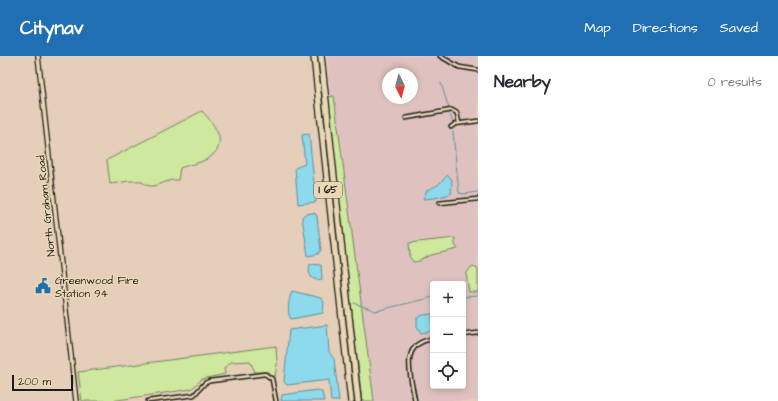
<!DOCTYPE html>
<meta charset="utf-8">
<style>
:root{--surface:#fff;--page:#f2f2f3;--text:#2b2b33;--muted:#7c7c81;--line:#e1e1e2;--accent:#1f6fb2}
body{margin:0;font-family:"Architects Daughter",sans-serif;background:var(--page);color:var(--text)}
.controls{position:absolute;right:12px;bottom:12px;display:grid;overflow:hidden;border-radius:4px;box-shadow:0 2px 6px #0003}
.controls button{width:36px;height:36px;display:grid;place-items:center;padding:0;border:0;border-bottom:1px solid var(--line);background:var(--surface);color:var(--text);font:20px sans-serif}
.compass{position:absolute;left:382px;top:12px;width:36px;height:36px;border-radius:50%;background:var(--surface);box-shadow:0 2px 6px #0003;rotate:174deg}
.scale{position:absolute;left:12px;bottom:10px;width:61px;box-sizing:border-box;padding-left:4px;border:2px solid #1c1c1c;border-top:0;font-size:11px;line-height:14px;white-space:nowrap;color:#1c1c1c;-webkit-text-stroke:3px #ead8b5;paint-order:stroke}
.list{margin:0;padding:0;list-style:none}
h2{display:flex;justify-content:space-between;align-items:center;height:52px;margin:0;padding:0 16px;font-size:17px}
h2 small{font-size:13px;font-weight:400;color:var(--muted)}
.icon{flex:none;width:22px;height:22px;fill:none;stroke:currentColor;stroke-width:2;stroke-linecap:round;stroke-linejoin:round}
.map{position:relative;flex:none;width:478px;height:345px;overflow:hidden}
header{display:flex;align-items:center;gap:24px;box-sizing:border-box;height:56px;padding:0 20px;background:var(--accent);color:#fff}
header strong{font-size:19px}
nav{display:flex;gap:22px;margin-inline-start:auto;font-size:14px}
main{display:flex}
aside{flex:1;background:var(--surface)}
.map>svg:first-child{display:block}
</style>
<header>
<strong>Citynav</strong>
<nav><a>Map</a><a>Directions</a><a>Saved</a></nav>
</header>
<main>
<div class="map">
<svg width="478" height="345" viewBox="0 0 478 345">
<rect width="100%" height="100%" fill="#e5ceba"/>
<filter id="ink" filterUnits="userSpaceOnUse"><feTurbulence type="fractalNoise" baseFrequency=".025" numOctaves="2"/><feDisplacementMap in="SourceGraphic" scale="8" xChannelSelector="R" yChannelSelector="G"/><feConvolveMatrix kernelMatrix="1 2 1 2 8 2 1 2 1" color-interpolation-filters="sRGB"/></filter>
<g filter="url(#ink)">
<!-- built -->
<path fill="#dfc2bf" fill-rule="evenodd" d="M 327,0 L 478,0 L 478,345 L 365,345 L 332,62 ZM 388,18 L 412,18 L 412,42 L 388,42 ZM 433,228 L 463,228 L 463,330 L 433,330 Z"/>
<!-- green -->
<path fill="#cee89e" stroke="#75825d" d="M 334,40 L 374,345 L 362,345 L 328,41 Z
M 202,55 C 215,69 231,89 207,103 C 198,108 189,108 180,112 L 178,124 C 166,123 161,130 150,130 C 146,129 143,126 139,125 C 129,124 119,127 110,128 L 107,104 Z
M 455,182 L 455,189 L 458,193 L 431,199 L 420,205 L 413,206 L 410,199 L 409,187 Z
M 472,210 L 478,212 L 478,236 L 469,236 L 466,218 Z
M 276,290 L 277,308 L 275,321 L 270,316 L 255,316 L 250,305 L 231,306 L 224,312 L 225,318 L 202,323 L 191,333 L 111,345 L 82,345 L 78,316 Z"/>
<!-- water -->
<path fill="#8ddaed" stroke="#608e99" d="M 309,78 L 316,146 L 298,148 L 295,112 L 305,108 L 302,79 Z
M 448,119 L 452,124 L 451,138 L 435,142 L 423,143 L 427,134 L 438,129 Z
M 313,157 L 316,158 L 317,161 L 321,194 L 318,198 L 308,200 L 302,161 L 305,158 Z
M 310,208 L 321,209 L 322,223 L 317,224 L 312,222 L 309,216 Z
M 292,235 L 321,242 L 324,246 L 323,257 L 291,263 C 286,257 289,242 292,235 Z
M 432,258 L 433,275 L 421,277 L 417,270 L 417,262 L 423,259 Z
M 327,269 L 329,296 L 334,303 L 339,345 L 331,345 L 329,324 L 287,329 L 284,326 L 289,274 Z
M 317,334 L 322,336 L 324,345 L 281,345 L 282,339 Z"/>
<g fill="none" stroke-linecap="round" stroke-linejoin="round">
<!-- stream -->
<path stroke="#608e99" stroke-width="1" d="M 441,27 L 449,53
M 450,56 L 452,65
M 453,76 L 459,137 L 464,138 L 478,136
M 463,241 L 478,240
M 354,247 L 376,255 L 433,241"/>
<defs>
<path id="street" d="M 440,0 L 459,11 L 478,14
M 406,62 L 452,54 L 457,57 L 459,67
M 451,71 L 455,68 L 478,65
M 439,147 L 478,143
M 463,279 L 478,277
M 148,345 L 194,339 L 205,327 L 210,325 L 265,318 L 272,323 L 276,345
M 415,345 C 411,320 398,287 433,283"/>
<path id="secondary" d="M 38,0 L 76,345"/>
<path id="highway" d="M 314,0 L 351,345
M 321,0 L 358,345"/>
</defs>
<!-- street casing -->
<use href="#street" stroke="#1c1c1c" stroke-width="5.5"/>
<!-- secondary casing -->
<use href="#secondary" stroke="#1c1c1c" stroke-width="6"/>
<!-- highway casing -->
<use href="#highway" stroke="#1c1c1c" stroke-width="8"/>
<!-- street -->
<use href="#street" stroke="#ead8b5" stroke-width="2.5"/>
<!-- secondary -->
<use href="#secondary" stroke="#ead8b5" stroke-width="3.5"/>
<!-- highway -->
<use href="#highway" stroke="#ead8b5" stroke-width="5.5"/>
</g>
</g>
<!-- icons -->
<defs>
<symbol id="civic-bare" viewBox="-9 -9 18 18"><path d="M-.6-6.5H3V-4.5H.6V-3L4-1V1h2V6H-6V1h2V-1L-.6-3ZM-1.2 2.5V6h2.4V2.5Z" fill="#1f6fb2" stroke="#ead8b5" stroke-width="2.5" paint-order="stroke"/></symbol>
</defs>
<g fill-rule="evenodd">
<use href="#civic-bare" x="32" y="219" width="22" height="22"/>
</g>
<g text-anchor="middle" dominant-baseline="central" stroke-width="3" stroke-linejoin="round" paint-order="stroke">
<!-- shield labels -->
<rect fill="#ead8b5" stroke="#5a544a" stroke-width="1" x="314" y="126" width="28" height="16" rx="3"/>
<g font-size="10" font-weight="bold" fill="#1c1c1c">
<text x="328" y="134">I 65</text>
</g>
<!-- street labels -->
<g font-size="11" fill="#1c1c1c" stroke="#ead8b5">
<text transform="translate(46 150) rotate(-96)">North Graham Road</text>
</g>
<!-- poi labels -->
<g font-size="11" fill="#1c1c1c" stroke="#ead8b5" text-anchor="start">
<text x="55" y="224">Greenwood Fire<tspan x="55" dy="13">Station 94</tspan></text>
</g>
</g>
</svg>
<div class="controls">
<button>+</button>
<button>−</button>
<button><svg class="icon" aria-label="locate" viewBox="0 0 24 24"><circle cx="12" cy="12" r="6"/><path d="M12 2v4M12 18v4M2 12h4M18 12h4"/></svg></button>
</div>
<svg class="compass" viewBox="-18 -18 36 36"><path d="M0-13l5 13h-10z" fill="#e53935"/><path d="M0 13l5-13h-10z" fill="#7c7c81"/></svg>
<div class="scale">200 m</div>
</div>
<aside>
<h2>Nearby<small>0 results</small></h2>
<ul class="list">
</ul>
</aside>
</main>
